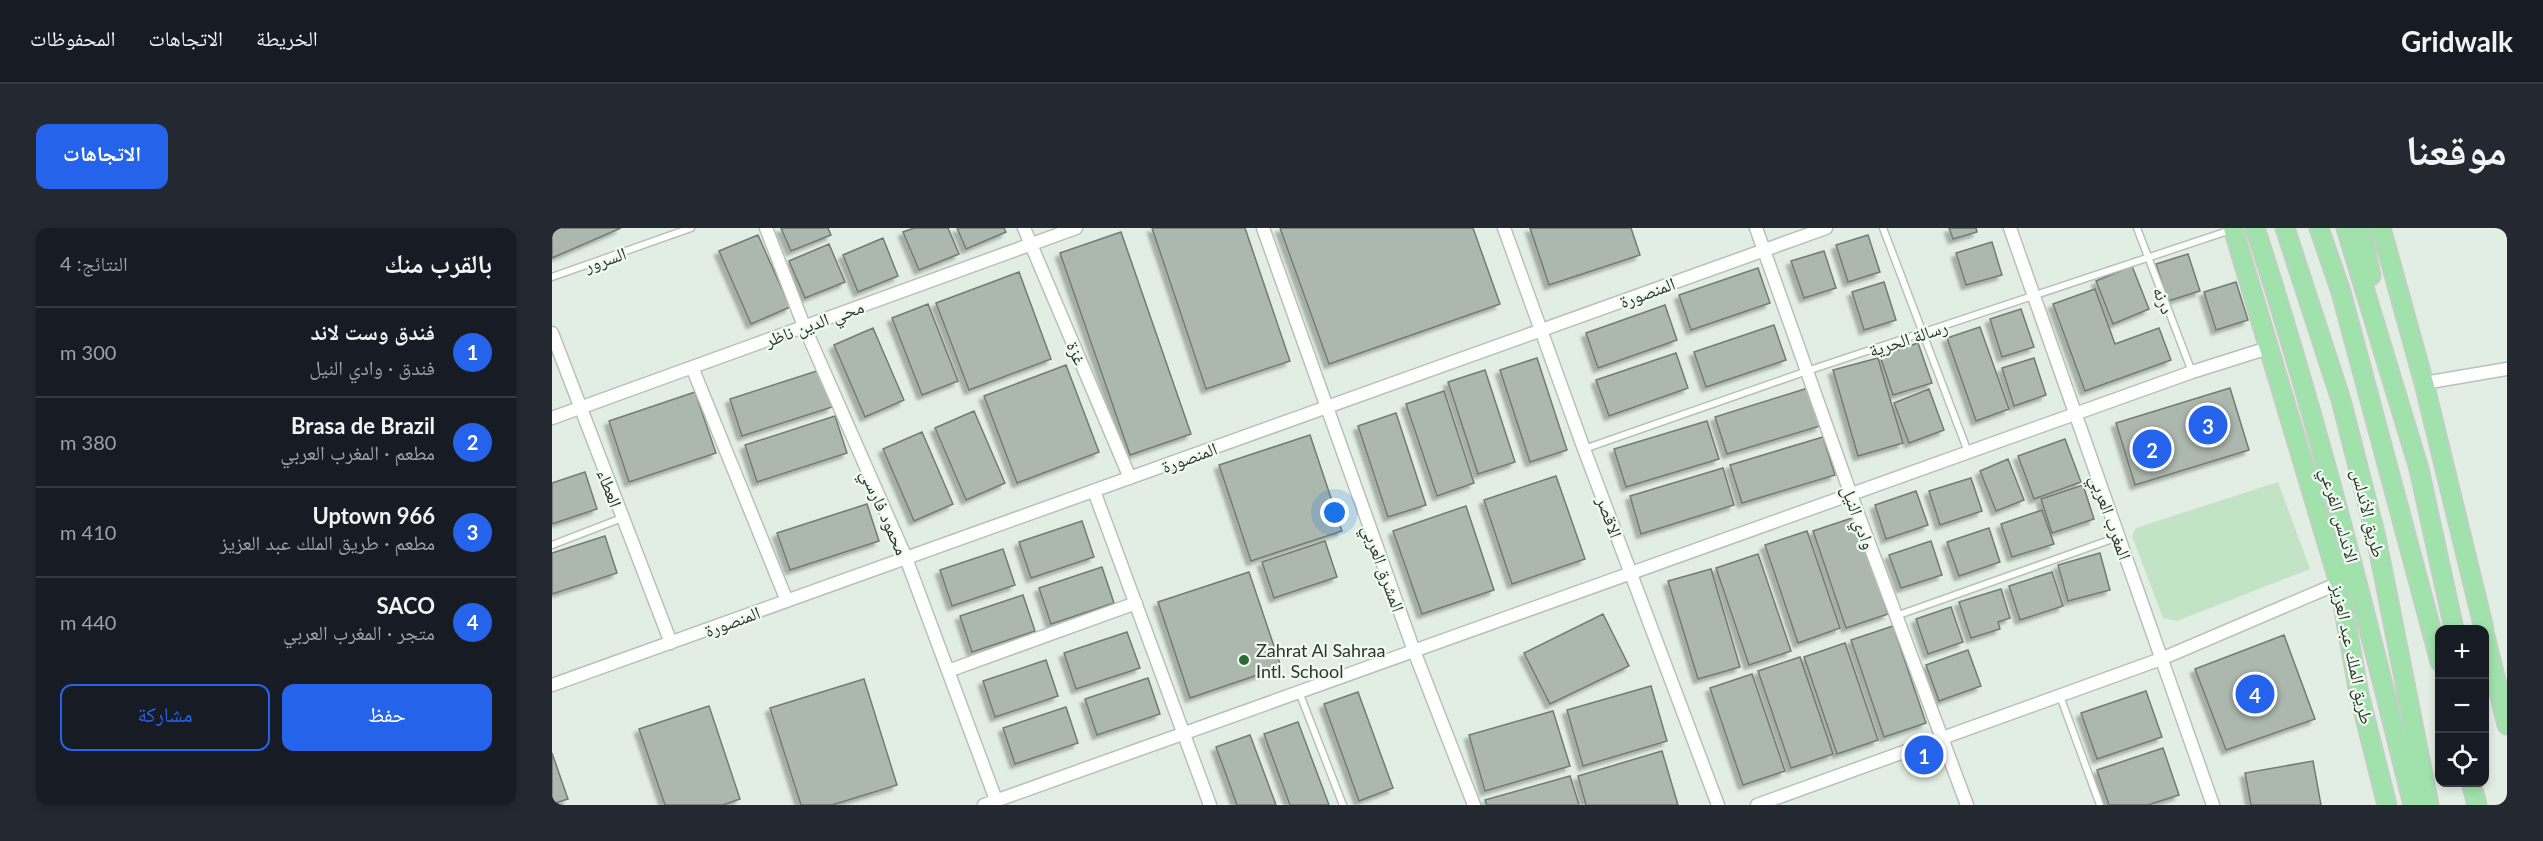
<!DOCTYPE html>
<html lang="ar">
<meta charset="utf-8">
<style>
:root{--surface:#171b24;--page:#242831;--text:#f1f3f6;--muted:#9ea1a6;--line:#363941;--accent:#2563eb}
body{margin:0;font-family:Lato,"Noto Naskh Arabic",sans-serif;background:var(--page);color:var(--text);direction:rtl}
.controls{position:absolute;right:18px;bottom:18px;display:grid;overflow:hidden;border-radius:12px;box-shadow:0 3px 9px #0003}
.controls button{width:54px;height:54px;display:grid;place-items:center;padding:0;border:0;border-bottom:2px solid var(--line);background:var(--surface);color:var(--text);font:30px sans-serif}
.you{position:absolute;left:783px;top:285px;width:21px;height:21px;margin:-15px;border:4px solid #fff;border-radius:50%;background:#1a73e8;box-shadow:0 0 0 9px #1a73e833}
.badge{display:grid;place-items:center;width:39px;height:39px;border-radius:50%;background:var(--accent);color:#fff;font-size:20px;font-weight:700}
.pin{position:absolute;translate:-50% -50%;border:3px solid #fff;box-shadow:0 2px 6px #0006}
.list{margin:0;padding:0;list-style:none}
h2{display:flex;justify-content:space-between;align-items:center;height:78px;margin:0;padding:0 24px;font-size:26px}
h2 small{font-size:20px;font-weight:400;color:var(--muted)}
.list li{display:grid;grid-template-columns:39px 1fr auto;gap:18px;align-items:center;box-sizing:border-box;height:90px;padding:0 24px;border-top:2px solid var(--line)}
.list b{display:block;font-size:22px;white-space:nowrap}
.list p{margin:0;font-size:20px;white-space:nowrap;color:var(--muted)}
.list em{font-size:20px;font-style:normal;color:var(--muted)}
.actions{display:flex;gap:12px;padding:18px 24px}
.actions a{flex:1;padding:14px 0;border:2px solid var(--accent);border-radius:12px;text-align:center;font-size:21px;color:var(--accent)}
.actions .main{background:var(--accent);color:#fff}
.icon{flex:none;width:33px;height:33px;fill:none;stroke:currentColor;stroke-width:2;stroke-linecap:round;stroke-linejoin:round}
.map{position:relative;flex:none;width:1955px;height:577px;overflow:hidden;direction:ltr;border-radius:12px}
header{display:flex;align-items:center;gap:36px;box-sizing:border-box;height:84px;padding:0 30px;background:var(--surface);border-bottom:2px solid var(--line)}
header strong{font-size:28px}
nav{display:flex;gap:33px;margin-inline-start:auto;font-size:21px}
.intro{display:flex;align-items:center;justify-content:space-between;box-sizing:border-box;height:144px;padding:0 36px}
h1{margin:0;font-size:42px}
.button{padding:15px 27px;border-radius:12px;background:var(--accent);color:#fff;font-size:21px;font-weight:700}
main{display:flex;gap:36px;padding:0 36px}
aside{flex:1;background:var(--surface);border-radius:12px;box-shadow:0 3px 9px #0003}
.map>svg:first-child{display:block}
</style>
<header>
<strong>Gridwalk</strong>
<nav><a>الخريطة</a><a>الاتجاهات</a><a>المحفوظات</a></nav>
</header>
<div class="intro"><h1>موقعنا</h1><a class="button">الاتجاهات</a></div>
<main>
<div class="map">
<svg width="1955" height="577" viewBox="0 0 1955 577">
<defs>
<filter id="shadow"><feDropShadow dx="-4.5" dy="4.5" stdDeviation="1.5" flood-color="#0004"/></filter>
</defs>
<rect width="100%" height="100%" fill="#e2eee3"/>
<!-- green -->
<path fill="#c3e3c6" d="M 1726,254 L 1758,341 L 1625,393 L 1611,390 L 1580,308 L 1584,300 Z"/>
<!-- building -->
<path fill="#acb7ad" stroke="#727c73" stroke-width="1.5" filter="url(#shadow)" d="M 0,0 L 69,0 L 0,30 Z
M 229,0 L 276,0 L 279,7 L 239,23 Z
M 362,0 L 396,0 L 407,26 L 367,42 L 351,4 Z
M 405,0 L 452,0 L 454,4 L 414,21 Z
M 600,0 L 693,0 L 738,133 L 654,161 Z
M 728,0 L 921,0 L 948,76 L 777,136 Z
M 978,0 L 1079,0 L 1088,27 L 997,57 Z
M 1397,0 L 1424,0 L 1425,4 L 1401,11 Z
M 569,4 L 639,206 L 578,227 L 508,25 Z
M 206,7 L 238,79 L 199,96 L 167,23 Z
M 1316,7 L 1328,44 L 1296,54 L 1284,17 Z
M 331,10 L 346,48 L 306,64 L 291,27 Z
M 1440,14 L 1450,47 L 1414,57 L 1404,25 Z
M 277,16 L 293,54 L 253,70 L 237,33 Z
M 1272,23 L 1284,60 L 1252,70 L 1239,33 Z
M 1636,26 L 1648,63 L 1616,73 L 1604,36 Z
M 1580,38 L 1597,81 L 1561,96 L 1544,53 Z
M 1206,40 L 1218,75 L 1139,102 L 1127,67 Z
M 467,44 L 499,131 L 417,162 L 384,75 Z
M 1332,54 L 1344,92 L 1312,102 L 1300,64 Z
M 1684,54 L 1696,92 L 1664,102 L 1652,64 Z
M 1543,61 L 1563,116 L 1607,100 L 1619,132 L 1533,163 L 1501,76 Z
M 376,76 L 406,153 L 370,167 L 340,90 Z
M 1113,77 L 1125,112 L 1046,140 L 1034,105 Z
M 1469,81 L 1482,119 L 1450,129 L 1438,91 Z
M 1222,97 L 1234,132 L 1154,159 L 1142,124 Z
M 1428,99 L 1457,181 L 1424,193 L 1395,110 Z
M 321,100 L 352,172 L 313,189 L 282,117 Z
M 1366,115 L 1380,155 L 1341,167 L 1328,128 Z
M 1124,125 L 1136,160 L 1057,188 L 1044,152 Z
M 985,130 L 1015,222 L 978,234 L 948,142 Z
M 1326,130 L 1351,215 L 1306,228 L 1281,142 Z
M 1482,130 L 1494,167 L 1462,178 L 1450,140 Z
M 514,137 L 547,224 L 465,255 L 432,168 Z
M 268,142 L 280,179 L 190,208 L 178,171 Z
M 933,142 L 963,234 L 926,246 L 896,154 Z
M 1256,160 L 1268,198 L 1175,226 L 1163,189 Z
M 1678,160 L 1697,222 L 1583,257 L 1564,195 Z
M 1377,161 L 1392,202 L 1357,215 L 1342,175 Z
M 892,163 L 922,255 L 885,268 L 854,176 Z
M 143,164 L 164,225 L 77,254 L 57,193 Z
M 422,183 L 453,255 L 414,272 L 383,200 Z
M 844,185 L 874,277 L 836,289 L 806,198 Z
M 283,188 L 295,225 L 205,254 L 193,217 Z
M 1155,193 L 1167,231 L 1074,259 L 1062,221 Z
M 370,204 L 401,276 L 362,293 L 331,221 Z
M 758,207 L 790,303 L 699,333 L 667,237 Z
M 1271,209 L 1283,247 L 1190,275 L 1178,237 Z
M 1513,211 L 1529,254 L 1482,271 L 1466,228 Z
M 1456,231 L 1472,272 L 1444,283 L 1428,243 Z
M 1171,240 L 1182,277 L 1089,306 L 1078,268 Z
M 33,244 L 45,281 L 0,296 L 0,255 Z
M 1004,248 L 1033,331 L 960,356 L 932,272 Z
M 1419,250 L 1430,283 L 1388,297 L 1377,263 Z
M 1531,257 L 1542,291 L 1500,305 L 1489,271 Z
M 1364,263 L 1376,297 L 1334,311 L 1323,277 Z
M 315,276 L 327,313 L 238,342 L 225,305 Z
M 914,278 L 942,362 L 870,386 L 841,303 Z
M 1490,282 L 1502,316 L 1460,329 L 1449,296 Z
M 1303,289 L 1336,386 L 1294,400 L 1261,303 Z
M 530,293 L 542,329 L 479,350 L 467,314 Z
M 1437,300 L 1448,334 L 1407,348 L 1395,314 Z
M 1255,303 L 1288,400 L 1246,415 L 1213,317 Z
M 53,308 L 65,345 L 0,366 L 0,325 Z
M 773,313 L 785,349 L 722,370 L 710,334 Z
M 1379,313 L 1390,347 L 1349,360 L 1337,327 Z
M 451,321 L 463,357 L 400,378 L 388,342 Z
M 1548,325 L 1558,362 L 1516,373 L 1506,337 Z
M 1206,326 L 1239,423 L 1197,437 L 1164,340 Z
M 550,339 L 562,375 L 499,396 L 487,360 Z
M 1159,341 L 1188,439 L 1146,451 L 1116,353 Z
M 697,344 L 729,439 L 638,470 L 606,374 Z
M 1500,344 L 1511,378 L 1468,392 L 1457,358 Z
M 1449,361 L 1458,390 L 1446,394 L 1448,401 L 1419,410 L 1407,374 Z
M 471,367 L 483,403 L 420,424 L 408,388 Z
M 1399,379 L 1411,414 L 1376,426 L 1364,391 Z
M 1051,386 L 1077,438 L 998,476 L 972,425 Z
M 1341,398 L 1374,495 L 1332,509 L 1299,412 Z
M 575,404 L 588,440 L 524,461 L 512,425 Z
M 1732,407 L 1763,491 L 1674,522 L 1643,441 Z
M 1293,415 L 1326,512 L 1285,526 L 1252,429 Z
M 1416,422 L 1429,458 L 1387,473 L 1374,437 Z
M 1248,429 L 1281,526 L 1239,540 L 1206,443 Z
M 494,432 L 506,468 L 443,489 L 431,453 Z
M 1200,446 L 1233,543 L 1191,557 L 1158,460 Z
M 596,450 L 608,486 L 545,507 L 533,471 Z
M 312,451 L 345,557 L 280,577 L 249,577 L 218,480 Z
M 1099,458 L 1115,513 L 1031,538 L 1015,482 Z
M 1594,463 L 1610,509 L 1545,531 L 1529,485 Z
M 806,464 L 841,560 L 807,573 L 772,476 Z
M 157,478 L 188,571 L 171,577 L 113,577 L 87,501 Z
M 514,479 L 526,515 L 463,536 L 451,500 Z
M 1001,483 L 1018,538 L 933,563 L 917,507 Z
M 746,494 L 777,577 L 738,577 L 712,506 Z
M 698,507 L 724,577 L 685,577 L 664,519 Z
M 1611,520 L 1627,567 L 1596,577 L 1557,577 L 1545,542 Z
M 1110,523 L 1126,577 L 1034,577 L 1026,548 Z
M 0,525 L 16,571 L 0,576 Z
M 1761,533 L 1769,577 L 1699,577 L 1693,545 Z
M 1018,548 L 1027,577 L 935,577 L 933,572 Z"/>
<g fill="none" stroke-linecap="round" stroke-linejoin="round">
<defs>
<path id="lane" d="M 1331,0 L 1416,224
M 1585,0 L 1640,144
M 0,49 L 139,0
M 1032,221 L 1255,143 L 1679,2
M 0,317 L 70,290
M 1344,388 L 1566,309
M 747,464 L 791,577
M 1508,468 L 1548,577"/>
<path id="street" d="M 214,0 L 252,98 L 354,330 L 444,572
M 472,0 L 578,250
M 711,0 L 862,423 L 922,577
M 952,0 L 1032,221 L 1166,577
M 1204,0 L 1299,267 L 1415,577
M 1458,0 L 1661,577
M 0,105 L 119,415
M 140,139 L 235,373
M 1872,155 L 1955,141
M 0,190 L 524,0
M 542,263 L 658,577
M 396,443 L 584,375
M 0,457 L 1274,0
M 432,577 L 1640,144 L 1716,120
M 1205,577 L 1609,431 L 1787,355"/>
<path id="primary" d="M 1681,0 L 1787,355 L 1807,466 L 1835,577
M 1703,0 C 1765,190 1813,383 1861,577
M 1733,0 L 1789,172 L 1824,309 L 1877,577
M 1767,0 L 1789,64 L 1888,434
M 1794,0 L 1867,241 L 1902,401
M 1809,0 L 1819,48
M 1829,0 L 1872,155 L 1932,401
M 1932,404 L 1955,497
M 1919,554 L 1925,577"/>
</defs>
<!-- lane casing -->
<use href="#lane" stroke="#b7c2b7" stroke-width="9"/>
<!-- street casing -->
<use href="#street" stroke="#b7c2b7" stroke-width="15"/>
<!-- primary casing -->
<use href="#primary" stroke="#c9cac9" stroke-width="21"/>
<!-- lane -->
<use href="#lane" stroke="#fff" stroke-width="6"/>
<!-- street -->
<use href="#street" stroke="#fff" stroke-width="12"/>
<!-- primary -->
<use href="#primary" stroke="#a1e2ac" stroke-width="18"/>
</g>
<!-- markers -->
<circle fill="#296a35" stroke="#f0fbf0" stroke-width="2" cx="692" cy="432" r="6"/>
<g text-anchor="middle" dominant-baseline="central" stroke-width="4.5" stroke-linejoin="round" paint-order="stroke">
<!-- street labels -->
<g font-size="18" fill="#303531" stroke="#f0fbf0">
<text transform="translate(53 31) rotate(-19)">السرور</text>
<text transform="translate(1095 64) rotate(-20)">المنصورة</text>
<text transform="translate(1612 72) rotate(69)">درنه</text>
<text transform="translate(262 95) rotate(-20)">محي الدين ناظر</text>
<text transform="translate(1356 110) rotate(-18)">رسالة الحرية</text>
<text transform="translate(525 125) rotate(67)">غزة</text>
<text transform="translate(637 229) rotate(-20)">المنصورة</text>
<text transform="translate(58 260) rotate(69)">العطاء</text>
<text transform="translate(333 284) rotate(66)">محمود فارسي</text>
<text transform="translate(1817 285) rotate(76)">طريق الأندلس</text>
<text transform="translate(1788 287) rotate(74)">الاندلس الفرعي</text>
<text transform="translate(1058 289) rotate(70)">الاقصر</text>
<text transform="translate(1307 289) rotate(70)">وادي النيل</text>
<text transform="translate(1559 289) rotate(70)">المغرب العربي</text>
<text transform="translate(832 340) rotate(70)">المشرق العربي</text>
<text transform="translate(180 393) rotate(-20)">المنصورة</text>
<text transform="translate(1801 426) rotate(78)">طريق الملك عبد العزيز</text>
</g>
<!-- poi labels -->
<g font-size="18" fill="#303531" stroke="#f0fbf0" text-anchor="start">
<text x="704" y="422">Zahrat Al Sahraa<tspan x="704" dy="21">Intl. School</tspan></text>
</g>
</g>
</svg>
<div class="controls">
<button>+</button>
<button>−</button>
<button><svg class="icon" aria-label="locate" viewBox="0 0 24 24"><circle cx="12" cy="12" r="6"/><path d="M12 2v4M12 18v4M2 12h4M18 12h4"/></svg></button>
</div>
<div class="you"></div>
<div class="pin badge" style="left:1372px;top:527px">1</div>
<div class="pin badge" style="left:1600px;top:221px">2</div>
<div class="pin badge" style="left:1656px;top:197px">3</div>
<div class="pin badge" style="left:1703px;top:466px">4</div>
</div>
<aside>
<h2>بالقرب منك<small>النتائج: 4</small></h2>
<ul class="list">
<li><span class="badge">1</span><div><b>فندق وست لاند</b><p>فندق · وادي النيل</p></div><em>300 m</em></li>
<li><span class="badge">2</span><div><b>Brasa de Brazil</b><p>مطعم · المغرب العربي</p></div><em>380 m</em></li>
<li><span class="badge">3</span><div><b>Uptown 966</b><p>مطعم · طريق الملك عبد العزيز</p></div><em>410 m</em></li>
<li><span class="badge">4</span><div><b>SACO</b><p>متجر · المغرب العربي</p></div><em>440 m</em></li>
</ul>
<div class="actions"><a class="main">حفظ</a><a>مشاركة</a></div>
</aside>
</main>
